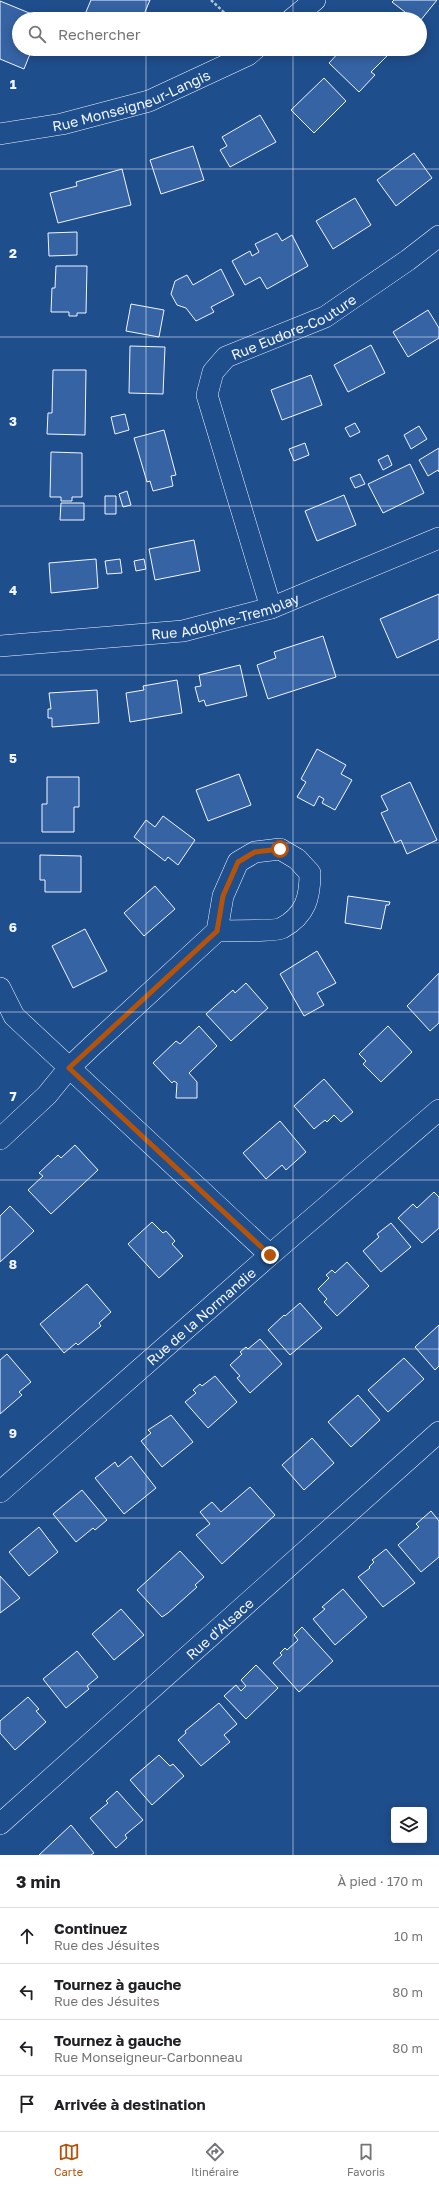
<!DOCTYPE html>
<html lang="fr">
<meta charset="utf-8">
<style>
:root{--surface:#fff;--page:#f6f6f6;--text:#202124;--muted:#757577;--line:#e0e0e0;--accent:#b45309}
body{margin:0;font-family:"Golos Text",sans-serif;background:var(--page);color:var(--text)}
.controls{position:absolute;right:12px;bottom:12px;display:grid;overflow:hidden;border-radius:4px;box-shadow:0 2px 10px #0003}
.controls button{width:36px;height:36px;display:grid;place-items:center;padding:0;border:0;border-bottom:1px solid var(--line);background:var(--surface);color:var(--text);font:20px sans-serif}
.stop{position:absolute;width:12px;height:12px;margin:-9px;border:3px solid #b45309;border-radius:50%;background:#fff}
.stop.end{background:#b45309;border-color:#fff;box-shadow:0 1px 4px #0008}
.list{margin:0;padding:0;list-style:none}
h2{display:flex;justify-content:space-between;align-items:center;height:52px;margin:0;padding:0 16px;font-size:17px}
h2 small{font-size:13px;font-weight:400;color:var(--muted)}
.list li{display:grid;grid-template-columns:26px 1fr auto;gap:12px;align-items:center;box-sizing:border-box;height:56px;padding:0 16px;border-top:1px solid var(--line)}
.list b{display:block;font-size:15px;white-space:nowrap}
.list p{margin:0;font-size:13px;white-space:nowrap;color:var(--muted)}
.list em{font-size:13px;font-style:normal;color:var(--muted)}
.icon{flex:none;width:22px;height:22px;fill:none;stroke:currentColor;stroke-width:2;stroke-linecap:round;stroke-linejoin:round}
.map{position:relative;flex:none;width:439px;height:1855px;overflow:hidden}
.search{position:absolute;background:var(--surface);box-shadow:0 2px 10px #0003;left:12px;right:12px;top:12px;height:44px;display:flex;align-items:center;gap:10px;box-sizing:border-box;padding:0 14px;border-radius:22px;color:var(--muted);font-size:15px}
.sheet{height:276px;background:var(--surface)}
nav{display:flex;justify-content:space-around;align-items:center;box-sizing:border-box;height:56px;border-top:1px solid var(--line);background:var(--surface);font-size:11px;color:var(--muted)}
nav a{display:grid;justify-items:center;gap:2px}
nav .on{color:var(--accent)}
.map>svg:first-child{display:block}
</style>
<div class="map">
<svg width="439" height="1855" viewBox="0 0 439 1855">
<rect width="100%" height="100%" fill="#1f4e8c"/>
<!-- building -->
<path fill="#3563a3" stroke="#f2f6ff" d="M 91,0 L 150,0 L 142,19 L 83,19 Z
M 394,0 L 437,0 L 420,21 L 420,19 L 414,19 L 392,2 Z
M 0,1 L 44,19 L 19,19 L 19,49 L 32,49 L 24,69 L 0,59 Z
M 342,49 L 349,50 L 394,49 L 371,72 L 375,75 L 359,92 L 329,63 Z
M 324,78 L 346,101 L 314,133 L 291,110 Z
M 260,115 L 276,142 L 230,167 L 220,150 L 227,146 L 222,137 Z
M 193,146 L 204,180 L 161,194 L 150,160 Z
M 414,153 L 432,178 L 396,206 L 377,180 Z
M 122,169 L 131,205 L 58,223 L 50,193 L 77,186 L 76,182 Z
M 355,198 L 371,225 L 333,249 L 316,221 Z
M 77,232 L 77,255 L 49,256 L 48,233 Z
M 277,233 L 282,241 L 292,235 L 308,266 L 267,289 L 260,277 L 245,285 L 232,261 L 250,251 L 252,256 L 259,252 L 255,244 Z
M 56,266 L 87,266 L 86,313 L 77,313 L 77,316 L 69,316 L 69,312 L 51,312 L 52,288 L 55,288 Z
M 221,269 L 234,295 L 211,307 L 214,312 L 196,321 L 186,308 L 177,305 L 171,294 L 175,281 L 187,275 L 193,285 Z
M 131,304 L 164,310 L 159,337 L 126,331 Z
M 428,310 L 439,328 L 439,338 L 408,357 L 393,332 Z
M 371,345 L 385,373 L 348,392 L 334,365 Z
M 130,346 L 165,347 L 163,394 L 129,393 Z
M 53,370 L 86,370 L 85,435 L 47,434 L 48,413 L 52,413 Z
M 311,375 L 322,405 L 282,420 L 271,390 Z
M 125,414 L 129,430 L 115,434 L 111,417 Z
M 355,423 L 360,432 L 350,437 L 345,428 Z
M 419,426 L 427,439 L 411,449 L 404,435 Z
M 164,430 L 176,475 L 171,476 L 173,486 L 153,491 L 150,481 L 147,482 L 134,438 Z
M 305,443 L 309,455 L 294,461 L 289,449 Z
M 439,448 L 439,472 L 438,470 L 428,476 L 419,460 Z
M 51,452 L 82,453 L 82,497 L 72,497 L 72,501 L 61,501 L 61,497 L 50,497 Z
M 388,455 L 392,465 L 383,470 L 378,460 Z
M 410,464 L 424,493 L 383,513 L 368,484 Z
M 360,474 L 365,484 L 355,488 L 350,478 Z
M 127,491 L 131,505 L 123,507 L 119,494 Z
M 344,495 L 356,525 L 317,541 L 305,511 Z
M 105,496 L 116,496 L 116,514 L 105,514 Z
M 61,503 L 84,503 L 84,520 L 60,520 Z
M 194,540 L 200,571 L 155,580 L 149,549 Z
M 96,559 L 98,588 L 51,593 L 49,563 Z
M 120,559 L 122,573 L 107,574 L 105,561 Z
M 144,559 L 146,569 L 136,571 L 134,561 Z
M 439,594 L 439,639 L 397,658 L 380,619 Z
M 323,636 L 336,677 L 268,699 L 257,665 L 276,658 L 274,652 Z
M 240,665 L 247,696 L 206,706 L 204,700 L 199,702 L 195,687 L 201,686 L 199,675 Z
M 177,680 L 182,713 L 130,722 L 126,693 L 144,690 L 143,686 Z
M 97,690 L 99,723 L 52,727 L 52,718 L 48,718 L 48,709 L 51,709 L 49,693 Z
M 317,749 L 346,765 L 341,774 L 352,780 L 335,810 L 322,803 L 324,799 L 319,796 L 314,806 L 297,797 L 306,782 L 301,779 Z
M 239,774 L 251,805 L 208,821 L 196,790 Z
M 47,777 L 79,777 L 79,807 L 74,807 L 74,832 L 42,832 L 42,804 L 47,804 Z
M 410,782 L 437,840 L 407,854 L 401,840 L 395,843 L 381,813 L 388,810 L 381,796 Z
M 163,816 L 195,840 L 178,865 L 168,857 L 165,861 L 134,837 L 146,820 L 155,827 Z
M 40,855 L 81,856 L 81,892 L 45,892 L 45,880 L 40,880 Z
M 155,886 L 175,909 L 144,936 L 124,913 Z
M 348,896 L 390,902 L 389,905 L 386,905 L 381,929 L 345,923 Z
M 85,929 L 107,971 L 73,988 L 52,946 Z
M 317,951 L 336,983 L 317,993 L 324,1005 L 304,1016 L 280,974 Z
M 439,973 L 439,1023 L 430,1031 L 407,1006 Z
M 246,983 L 268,1008 L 231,1041 L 206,1014 L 233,990 L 235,993 Z
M 199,1026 L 217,1046 L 189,1073 L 197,1082 L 197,1098 L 176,1098 L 177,1083 L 174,1081 L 172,1083 L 153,1063 L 176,1041 L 180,1044 Z
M 388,1026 L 412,1052 L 381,1082 L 363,1064 L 366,1061 L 359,1054 Z
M 324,1079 L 353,1112 L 341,1122 L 334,1115 L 327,1122 L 325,1120 L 314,1129 L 294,1106 Z
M 280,1121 L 306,1152 L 286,1170 L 282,1165 L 266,1179 L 243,1153 Z
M 75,1145 L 98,1170 L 51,1214 L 28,1190 L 43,1176 L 39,1173 L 58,1155 L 61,1158 Z
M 434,1192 L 439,1197 L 439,1228 L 422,1243 L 398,1218 L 413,1204 L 417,1208 Z
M 10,1206 L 34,1231 L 0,1262 L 0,1216 Z
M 152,1222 L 163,1233 L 166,1231 L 175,1241 L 172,1244 L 183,1256 L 159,1278 L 128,1244 Z
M 391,1223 L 411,1247 L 381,1272 L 363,1251 L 379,1237 L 377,1234 Z
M 347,1262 L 369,1286 L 337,1316 L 324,1302 L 327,1299 L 318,1289 L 329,1278 L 326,1275 L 332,1270 L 335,1273 Z
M 87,1284 L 111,1312 L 99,1323 L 101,1326 L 78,1345 L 76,1343 L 64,1353 L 40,1324 Z
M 300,1303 L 322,1328 L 290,1355 L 268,1330 L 284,1315 L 285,1316 Z
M 439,1325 L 439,1366 L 435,1370 L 415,1347 Z
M 260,1339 L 282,1364 L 250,1393 L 237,1378 L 240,1376 L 230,1365 L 242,1354 L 240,1352 L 246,1347 L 248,1349 Z
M 7,1354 L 31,1382 L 19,1392 L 22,1395 L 0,1414 L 0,1360 Z
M 404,1358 L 424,1379 L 388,1412 L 368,1390 Z
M 215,1376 L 237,1402 L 208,1428 L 185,1402 L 196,1393 L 193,1390 L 200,1384 L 202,1386 Z
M 358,1395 L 380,1420 L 351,1447 L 328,1422 Z
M 171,1415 L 193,1442 L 162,1467 L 141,1441 L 151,1433 L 148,1430 Z
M 312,1438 L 334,1463 L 304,1490 L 282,1465 Z
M 131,1456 L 156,1488 L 124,1514 L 95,1478 L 115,1462 L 118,1467 Z
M 250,1487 L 275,1515 L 222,1564 L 196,1535 L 210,1524 L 200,1512 L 212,1502 L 221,1512 Z
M 82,1490 L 107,1520 L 95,1530 L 93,1528 L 76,1542 L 53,1514 Z
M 431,1511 L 439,1521 L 439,1557 L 421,1572 L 398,1545 L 419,1527 L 416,1524 Z
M 39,1527 L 58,1552 L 29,1576 L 9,1552 Z
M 386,1549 L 415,1583 L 383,1607 L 358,1577 L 370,1568 L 369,1567 L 374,1562 L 372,1560 Z
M 180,1551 L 204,1577 L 195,1585 L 197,1587 L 168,1613 L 162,1617 L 137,1590 Z
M 0,1576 L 20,1598 L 0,1613 Z
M 343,1589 L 367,1617 L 335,1645 L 313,1619 L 325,1609 L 322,1607 Z
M 121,1609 L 144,1635 L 114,1660 L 92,1634 Z
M 302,1627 L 333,1661 L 299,1692 L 273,1663 L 282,1655 L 280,1653 L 285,1648 L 287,1650 L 298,1640 L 294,1635 Z
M 77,1651 L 98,1677 L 87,1686 L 89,1689 L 66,1708 L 43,1679 Z
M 256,1665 L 278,1688 L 246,1719 L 224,1696 L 236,1685 L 241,1691 L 246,1686 L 241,1680 Z
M 28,1697 L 39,1709 L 36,1711 L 46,1722 L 15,1750 L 0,1733 L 0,1721 Z
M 219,1703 L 237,1724 L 224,1735 L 230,1742 L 201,1766 L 178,1740 L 186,1733 L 185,1731 Z
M 159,1755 L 170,1766 L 173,1764 L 184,1776 L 152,1805 L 130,1780 Z
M 117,1791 L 143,1820 L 125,1835 L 127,1838 L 116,1848 L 90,1818 L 108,1803 L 106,1801 Z
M 71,1825 L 94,1853 L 91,1855 L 39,1855 Z"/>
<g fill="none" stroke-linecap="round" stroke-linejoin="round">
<defs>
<g id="street">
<path d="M 292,19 L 315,0"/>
<path id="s1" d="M 0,134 L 62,124 L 149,101 L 248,55 L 255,49"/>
<path id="s2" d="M 271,608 L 207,395 L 213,372 L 226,357 L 325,317 L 408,260 L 439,236"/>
<path id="s3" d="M 0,646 L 183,631 L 271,608 L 439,538"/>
<path d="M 0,988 L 14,1016 L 270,1255"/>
<path d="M 0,1139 L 47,1095 L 69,1068 L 92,1046 L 217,931 C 229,930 274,932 282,928 C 306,915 310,897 310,873 L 297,859 L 280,849 L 255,852 L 238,862 L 223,896 L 217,931"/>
<path id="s4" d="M 0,1492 L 270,1255 L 439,1110"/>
<path id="s5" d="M 0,1824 L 439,1432"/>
</g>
</defs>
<!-- street casing -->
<use href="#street" stroke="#f2f6ff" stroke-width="22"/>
<!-- path -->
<path stroke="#b3c4dc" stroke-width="2.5" stroke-dasharray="3 2" stroke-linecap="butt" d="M 211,0 L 231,19"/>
<!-- street -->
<use href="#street" stroke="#1f4e8c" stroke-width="21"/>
</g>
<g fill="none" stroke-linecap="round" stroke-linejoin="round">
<!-- route -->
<path stroke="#b45309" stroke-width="5" d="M 270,1255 L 69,1068 L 217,931 L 223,896 L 238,862 L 255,852 L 280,849"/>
</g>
<!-- grid -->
<path fill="none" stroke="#f2f6ff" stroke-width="1" stroke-opacity="0.55" d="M 146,0 L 146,19M 293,0 L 293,19M 146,49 L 146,1855M 293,49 L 293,1855M 0,169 L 439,169M 0,337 L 439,337M 0,506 L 439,506M 0,675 L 439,675M 0,843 L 439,843M 0,1012 L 439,1012M 0,1180 L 439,1180M 0,1349 L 439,1349M 0,1518 L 439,1518M 0,1686 L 439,1686"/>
<g text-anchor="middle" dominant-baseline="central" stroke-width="3" stroke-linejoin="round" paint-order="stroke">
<!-- street labels -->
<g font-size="14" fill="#f2f6ff" stroke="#1f4e8c">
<text stroke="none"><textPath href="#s1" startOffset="136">Rue Monseigneur-Langis</textPath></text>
<text stroke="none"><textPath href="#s2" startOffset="340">Rue Eudore-Couture</textPath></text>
<text stroke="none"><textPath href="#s3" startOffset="228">Rue Adolphe-Tremblay</textPath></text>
<text stroke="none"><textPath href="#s4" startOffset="267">Rue de la Normandie</textPath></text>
<text stroke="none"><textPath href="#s5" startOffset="294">Rue d'Alsace</textPath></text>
</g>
</g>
<g font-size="13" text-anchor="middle" font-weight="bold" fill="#f2f6ff" stroke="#1f4e8c" stroke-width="3" stroke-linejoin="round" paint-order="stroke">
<text x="13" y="89">1</text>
<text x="13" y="258">2</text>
<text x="13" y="426">3</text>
<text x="13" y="595">4</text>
<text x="13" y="763">5</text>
<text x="13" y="932">6</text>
<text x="13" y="1101">7</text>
<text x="13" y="1269">8</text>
<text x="13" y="1438">9</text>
</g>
</svg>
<div class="controls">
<button><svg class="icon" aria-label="layers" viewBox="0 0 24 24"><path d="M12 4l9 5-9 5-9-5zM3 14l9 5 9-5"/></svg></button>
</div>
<div class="stop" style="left:280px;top:849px"></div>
<div class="stop end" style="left:270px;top:1255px"></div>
<div class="search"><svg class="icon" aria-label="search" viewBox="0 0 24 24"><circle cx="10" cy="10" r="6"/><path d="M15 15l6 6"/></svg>Rechercher</div>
</div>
<section class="sheet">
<h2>3 min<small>À pied · 170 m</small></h2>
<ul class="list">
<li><svg class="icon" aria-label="ahead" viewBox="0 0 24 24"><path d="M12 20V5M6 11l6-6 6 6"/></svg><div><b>Continuez</b><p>Rue des Jésuites</p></div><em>10 m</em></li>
<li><svg class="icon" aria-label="left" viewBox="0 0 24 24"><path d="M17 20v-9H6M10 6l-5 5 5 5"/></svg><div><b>Tournez à gauche</b><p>Rue des Jésuites</p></div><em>80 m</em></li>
<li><svg class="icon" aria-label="left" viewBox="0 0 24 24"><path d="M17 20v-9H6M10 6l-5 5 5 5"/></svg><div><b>Tournez à gauche</b><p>Rue Monseigneur-Carbonneau</p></div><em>80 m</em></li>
<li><svg class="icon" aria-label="arrive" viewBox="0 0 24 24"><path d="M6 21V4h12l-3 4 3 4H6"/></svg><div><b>Arrivée à destination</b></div></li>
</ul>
</section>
<nav>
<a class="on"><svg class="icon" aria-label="map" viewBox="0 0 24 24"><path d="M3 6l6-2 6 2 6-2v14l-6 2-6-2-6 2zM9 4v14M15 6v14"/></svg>Carte</a>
<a><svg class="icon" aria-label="directions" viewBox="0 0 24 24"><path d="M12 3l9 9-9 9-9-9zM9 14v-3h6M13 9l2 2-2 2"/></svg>Itinéraire</a>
<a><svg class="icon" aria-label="saved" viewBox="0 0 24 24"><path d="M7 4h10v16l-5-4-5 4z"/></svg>Favoris</a>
</nav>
